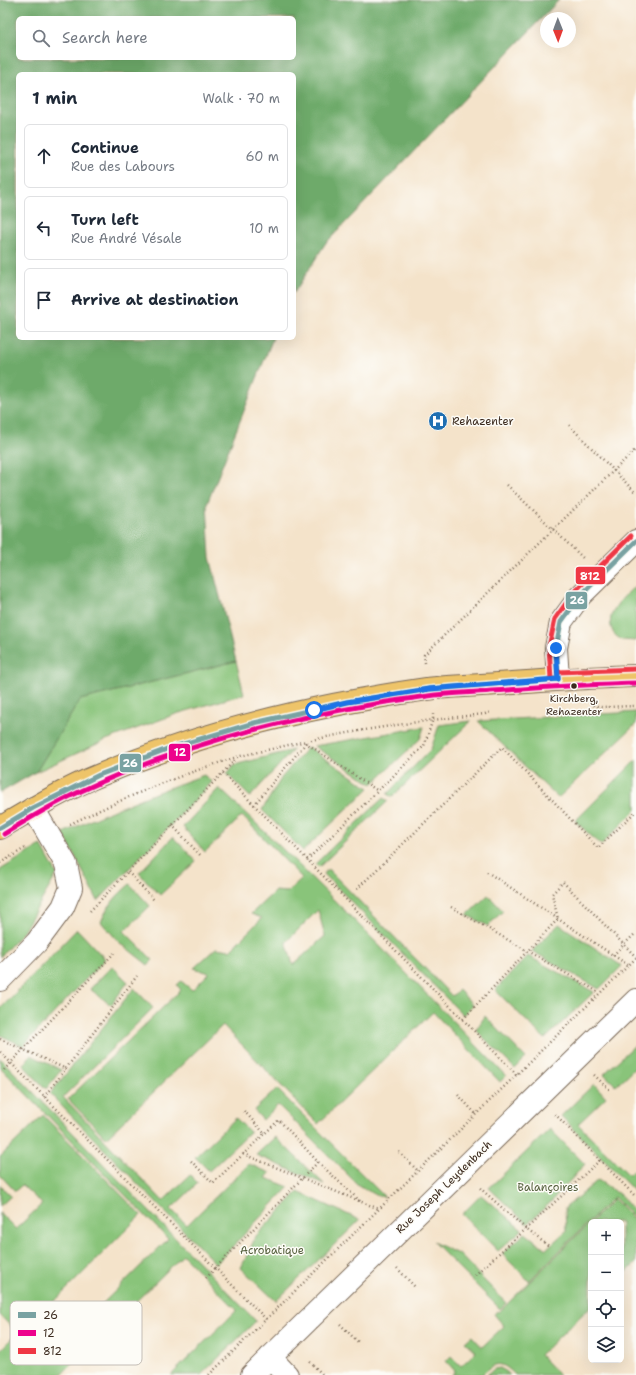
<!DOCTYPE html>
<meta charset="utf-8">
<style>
:root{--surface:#fff;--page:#f2f2f3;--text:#1f2937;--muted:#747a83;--line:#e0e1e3}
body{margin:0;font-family:"Shantell Sans",sans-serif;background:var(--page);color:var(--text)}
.controls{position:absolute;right:12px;bottom:12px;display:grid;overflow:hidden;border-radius:6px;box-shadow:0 4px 16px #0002}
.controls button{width:36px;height:36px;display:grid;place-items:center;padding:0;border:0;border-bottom:1px solid var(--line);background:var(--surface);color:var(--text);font:20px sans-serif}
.compass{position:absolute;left:540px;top:12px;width:36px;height:36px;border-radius:50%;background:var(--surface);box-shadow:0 4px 16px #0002;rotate:179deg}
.stop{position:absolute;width:12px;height:12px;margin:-9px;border:3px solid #1a73e8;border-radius:50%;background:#fff}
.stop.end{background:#1a73e8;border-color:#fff;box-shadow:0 1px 4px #0008}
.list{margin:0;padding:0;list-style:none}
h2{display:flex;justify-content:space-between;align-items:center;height:52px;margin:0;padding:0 16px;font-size:17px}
h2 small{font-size:13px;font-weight:400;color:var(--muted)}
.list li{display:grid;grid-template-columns:26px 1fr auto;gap:12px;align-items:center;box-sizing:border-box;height:64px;margin:0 8px 8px;padding:0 8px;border:1px solid var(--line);border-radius:6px}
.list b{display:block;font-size:15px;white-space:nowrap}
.list p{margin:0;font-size:13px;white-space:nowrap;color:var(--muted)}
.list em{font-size:13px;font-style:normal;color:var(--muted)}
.icon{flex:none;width:22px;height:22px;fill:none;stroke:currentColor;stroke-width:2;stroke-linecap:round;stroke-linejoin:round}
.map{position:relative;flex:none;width:636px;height:1375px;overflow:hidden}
.search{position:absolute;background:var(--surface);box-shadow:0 4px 16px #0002;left:16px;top:16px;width:280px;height:44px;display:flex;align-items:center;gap:10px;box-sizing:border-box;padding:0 14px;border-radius:6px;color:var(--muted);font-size:15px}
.panel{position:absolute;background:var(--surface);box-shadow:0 4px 16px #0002;left:16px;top:72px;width:280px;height:268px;border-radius:6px}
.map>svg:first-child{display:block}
</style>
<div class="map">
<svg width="636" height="1375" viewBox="0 0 636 1375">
<rect width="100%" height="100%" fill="#fdfcf7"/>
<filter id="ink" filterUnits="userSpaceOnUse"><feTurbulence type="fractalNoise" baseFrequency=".025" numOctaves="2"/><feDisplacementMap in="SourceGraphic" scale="8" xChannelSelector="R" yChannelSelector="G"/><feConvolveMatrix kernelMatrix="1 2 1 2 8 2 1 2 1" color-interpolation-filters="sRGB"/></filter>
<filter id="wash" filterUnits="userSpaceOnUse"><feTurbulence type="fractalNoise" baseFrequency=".012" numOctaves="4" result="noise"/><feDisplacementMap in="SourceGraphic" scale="16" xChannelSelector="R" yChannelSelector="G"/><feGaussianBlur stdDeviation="0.9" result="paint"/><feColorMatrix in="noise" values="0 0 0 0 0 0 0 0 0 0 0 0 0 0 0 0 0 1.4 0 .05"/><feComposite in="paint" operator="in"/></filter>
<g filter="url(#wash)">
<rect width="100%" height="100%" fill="#f4e3ca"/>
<!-- green -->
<path fill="#89c47a" stroke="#62774c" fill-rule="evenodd" d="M 636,585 L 636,641 L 622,640 C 619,638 614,635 613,632 C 603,613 624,597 636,585 Z
M 236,661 L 244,694 L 176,714 L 106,740 L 36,772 L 80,700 Z
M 636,712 L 636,724 L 558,798 L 478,721 Z
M 471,721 L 392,797 L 387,794 L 431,749 L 439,725 Z
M 424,727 L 420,739 L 372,784 L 314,746 Z
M 308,747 L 369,788 L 303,851 L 262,810 L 282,777 Z
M 293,750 L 250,797 L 227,774 L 234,765 Z
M 636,760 L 636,810 L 601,845 L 575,821 Z
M 204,775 L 212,782 L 98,901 L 63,833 C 109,811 156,792 204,775 Z
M 219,788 C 318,881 412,979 506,1076 L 500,1082 L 433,1012 L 318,1124 L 223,1025 L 106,1138 L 68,1099 L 181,990 L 177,985 L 181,981 L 192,990 L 209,973 L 194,968 L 216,948 L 230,950 L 262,918 L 251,914 L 275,891 L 287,892 L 302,878 L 242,816 L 205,852 L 183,827 ZM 318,910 L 325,936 L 293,965 L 286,942 Z
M 383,798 L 388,801 L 319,867 L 315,864 Z
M 173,837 L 196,861 L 160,895 L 139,873 Z
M 41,845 L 57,874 L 23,932 L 0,957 L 0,870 Z
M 328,869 L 452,996 L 459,990 L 473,1005 L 463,1015 L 324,874 Z
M 130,884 L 150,906 L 124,931 L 153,960 L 148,965 L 119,942 L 101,922 C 108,905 116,896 130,884 Z
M 488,895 L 503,911 L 488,926 L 467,915 Z
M 559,924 L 622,966 L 599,989 L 532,951 Z
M 77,929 L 105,959 L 23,1046 L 0,1035 L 0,1009 Z
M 528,956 L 594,992 L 545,1039 L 495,990 Z
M 112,966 L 128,982 L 111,1005 L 90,989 Z
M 134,988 L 153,1008 L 63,1097 L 163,1201 L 190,1175 L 198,1183 L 171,1209 L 187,1225 L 249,1164 L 270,1173 L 266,1178 L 289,1187 L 216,1264 L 50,1094 Z
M 485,1016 L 526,1058 L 515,1069 L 476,1030 Z
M 636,1044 L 636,1067 L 616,1086 L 604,1074 Z
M 31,1055 L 61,1070 L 46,1089 L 23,1065 Z
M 0,1058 L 256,1321 L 201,1375 L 171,1375 L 237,1310 L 183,1255 L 107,1330 L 92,1314 L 168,1239 L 0,1067 Z
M 594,1084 L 606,1097 L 578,1124 L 629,1175 L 636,1168 L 636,1193 L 561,1116 Z
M 277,1089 L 385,1197 L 378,1196 L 358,1185 L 278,1105 L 263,1120 L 254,1110 Z
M 43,1115 L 141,1215 L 20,1336 L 44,1360 L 88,1318 L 103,1333 L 61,1375 L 0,1375 L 0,1350 L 17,1333 L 0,1315 L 0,1213 L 16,1229 L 42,1204 L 22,1185 L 15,1191 L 0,1175 L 0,1157 Z
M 236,1118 L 250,1132 L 209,1171 L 195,1157 Z
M 550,1129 L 585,1164 L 551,1202 L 527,1224 L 489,1188 Z
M 275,1137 L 324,1184 L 256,1155 Z
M 598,1180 L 619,1194 L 636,1213 L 636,1219 L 614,1197 L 529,1281 L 502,1254 L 525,1233 L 546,1249 L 566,1231 L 565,1208 Z
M 0,1185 L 11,1196 L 0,1206 Z
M 298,1192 L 360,1220 L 276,1301 L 241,1268 L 256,1236 Z
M 481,1195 L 522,1230 L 498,1251 L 462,1214 Z
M 614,1199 L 636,1221 L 636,1263 L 621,1277 L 621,1222 L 591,1222 L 591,1306 L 540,1355 L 559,1375 L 515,1375 C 501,1360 495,1362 482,1375 L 452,1375 L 455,1371 L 446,1361 L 451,1356 L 461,1366 L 476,1352 L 465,1342 L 472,1336 L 482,1347 L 504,1326 L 494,1314 L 497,1311 L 499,1312 Z
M 433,1242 L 460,1255 L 506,1303 L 500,1309 Z
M 500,1368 L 507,1372 L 510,1375 L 487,1375 L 494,1369 Z"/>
<!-- forest -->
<path fill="#6eaa6a" stroke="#546a44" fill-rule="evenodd" d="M 0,0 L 559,0 L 325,244 L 294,293 L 294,74 L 18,74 L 18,338 L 273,338 L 207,504 L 210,557 L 236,661 L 80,700 L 36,772 L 0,793 ZM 18,18 L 294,18 L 294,58 L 18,58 Z"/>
</g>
<g filter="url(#ink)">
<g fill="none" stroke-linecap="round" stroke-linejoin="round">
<defs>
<path id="minor" d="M 558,679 L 556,648 L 561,622 L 580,596 L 636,541
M 0,980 L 37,942 L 63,907 L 71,888 L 66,864 L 33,808
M 270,1357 L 287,1375
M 252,1375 L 636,1000"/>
<path id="major" d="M 0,828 C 32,809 65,789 100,775 C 204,731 316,705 427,689 C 450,686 474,686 497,684 C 543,681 589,677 636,676"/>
</defs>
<!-- minor casing -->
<use href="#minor" stroke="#7c6b5a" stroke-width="24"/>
<!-- major casing -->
<use href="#major" stroke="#7c6b5a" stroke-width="24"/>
<!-- path -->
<path stroke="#7c6b5a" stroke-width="2.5" stroke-dasharray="1 3" stroke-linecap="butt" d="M 569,425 L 636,493
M 507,485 L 583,558
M 425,663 L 424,655 L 636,449
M 593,705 L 601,707 L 636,706
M 223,773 L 517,1075
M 254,805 L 306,743 L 378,791
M 70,824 C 124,798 179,775 237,757 C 252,753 268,750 284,746 C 350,731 417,721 485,714 L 490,712
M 172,825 L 201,856
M 307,860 L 424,746 L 433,719 L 433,714
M 0,863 L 27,847
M 128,872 L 155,901
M 487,872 L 628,965
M 357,889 L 502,747 L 598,848 L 636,811
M 451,907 L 600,993
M 90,911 L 236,759
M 613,955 L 636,933
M 463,1019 L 558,919 L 552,894 L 563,882 L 636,957
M 0,1039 L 66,1069
M 0,1052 L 266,1319
M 4,1070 L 114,953
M 594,1075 L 611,1091
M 458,1095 L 476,1114
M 44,1097 L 137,976
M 244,1111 L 265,1134
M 555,1114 L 636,1197
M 399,1152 L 418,1171
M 243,1154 L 379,1209
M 191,1161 L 213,1183 L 279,1120 L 318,1162 L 361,1202
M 480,1188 L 526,1229 L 550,1247
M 397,1268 L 415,1287
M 475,1275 L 526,1229 L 600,1160
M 206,1278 L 318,1162
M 340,1324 L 358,1342
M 310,1362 L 323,1375
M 209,1375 L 636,958"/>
<!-- minor -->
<use href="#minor" stroke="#fff" stroke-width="22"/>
<!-- major -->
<use href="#major" stroke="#eec469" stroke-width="22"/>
<defs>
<path id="bus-1" d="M 558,679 L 556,648 L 561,622 L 580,596 L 636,541
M 0,828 L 33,808 L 99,775 L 167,749 L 254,723 L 347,702 L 429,689 L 558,679"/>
<path id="bus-2" d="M 4,834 C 28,819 53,804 79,792 C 185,742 312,711 428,696 C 449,693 470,693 491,691 C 539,688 588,684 636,683"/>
<path id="bus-3" d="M 558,672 L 636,669
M 551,679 L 549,647 L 555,619 L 575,591 L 631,536"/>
</defs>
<!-- bus-1 casing -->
<use href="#bus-1" stroke="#fdfcf7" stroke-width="8"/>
<!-- bus-2 casing -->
<use href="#bus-2" stroke="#fdfcf7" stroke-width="8"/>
<!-- bus-3 casing -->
<use href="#bus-3" stroke="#fdfcf7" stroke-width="8"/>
<!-- bus-1 -->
<use href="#bus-1" stroke="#79a2a2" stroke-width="5"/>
<!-- bus-2 -->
<use href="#bus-2" stroke="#ed028c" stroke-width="5"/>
<!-- bus-3 -->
<use href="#bus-3" stroke="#ef3744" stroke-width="5"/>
</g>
</g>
<g fill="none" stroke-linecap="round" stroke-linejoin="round" filter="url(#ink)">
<!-- route -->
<path stroke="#1a73e8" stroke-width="5" d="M 314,710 L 347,702 L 429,689 L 558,679 L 556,648"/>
</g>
<!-- icons -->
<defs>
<symbol id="hospital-disc" viewBox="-11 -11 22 22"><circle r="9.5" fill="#1f6fb2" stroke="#fdfcf7"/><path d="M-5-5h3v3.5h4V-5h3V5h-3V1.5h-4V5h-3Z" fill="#fff"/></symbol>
</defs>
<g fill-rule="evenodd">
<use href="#hospital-disc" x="427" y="410" width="22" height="22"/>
</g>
<!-- markers -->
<circle fill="#3b2a1e" stroke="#fdfcf7" stroke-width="1.5" cx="574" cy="686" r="3.5"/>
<g text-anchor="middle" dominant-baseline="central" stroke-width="3" stroke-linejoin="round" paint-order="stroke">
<!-- bus labels -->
<g font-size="10" fill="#3b2a1e" stroke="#fdfcf7">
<text x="574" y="698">Kirchberg,<tspan x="574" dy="13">Rehazenter</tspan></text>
</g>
<!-- poi labels -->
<g font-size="11" fill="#3b2a1e" stroke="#fdfcf7" text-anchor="start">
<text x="452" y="421">Rehazenter</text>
</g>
<!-- street labels -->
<g font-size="11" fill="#3b2a1e" stroke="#fdfcf7">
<text transform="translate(444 1187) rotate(-44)">Rue Joseph Leydenbach</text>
</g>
<!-- park labels -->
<g font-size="11" fill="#56603e" stroke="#fdfcf7">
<text x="548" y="1187">Balançoires</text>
<text x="272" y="1250">Acrobatique</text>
</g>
</g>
<!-- legend -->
<rect x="10" y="1301" width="132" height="64" rx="6" fill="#fdfcf7" stroke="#c3bdb6" stroke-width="1"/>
<rect x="18" y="1312" width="18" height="6" fill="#79a2a2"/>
<rect x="18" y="1330" width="18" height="6" fill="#ed028c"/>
<rect x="18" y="1348" width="18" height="6" fill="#ef3744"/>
<g font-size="11" fill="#3b2a1e">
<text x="43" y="1319">26</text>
<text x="43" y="1337">12</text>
<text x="43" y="1355">812</text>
</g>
<g stroke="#fdfcf7" stroke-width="1.5">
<rect x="575" y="566" width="31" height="19" rx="4" fill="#ef3744"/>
<rect x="565" y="591" width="23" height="19" rx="4" fill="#79a2a2"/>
<rect x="168" y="743" width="23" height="19" rx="4" fill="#ed028c"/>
<rect x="119" y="753" width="23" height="20" rx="4" fill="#79a2a2"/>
</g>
<g font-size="11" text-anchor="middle" font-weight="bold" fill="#fff">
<text x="590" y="580">812</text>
<text x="577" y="604">26</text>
<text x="180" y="756">12</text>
<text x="130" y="767">26</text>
</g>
</svg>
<div class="controls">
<button>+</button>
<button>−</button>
<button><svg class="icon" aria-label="locate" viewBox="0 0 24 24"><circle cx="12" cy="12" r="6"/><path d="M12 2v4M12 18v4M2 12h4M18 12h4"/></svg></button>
<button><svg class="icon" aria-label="layers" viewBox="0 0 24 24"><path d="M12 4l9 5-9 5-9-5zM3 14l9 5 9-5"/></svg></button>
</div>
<svg class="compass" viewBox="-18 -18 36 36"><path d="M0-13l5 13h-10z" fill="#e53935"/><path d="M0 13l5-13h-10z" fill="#747a83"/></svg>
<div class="stop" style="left:314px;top:710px"></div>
<div class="stop end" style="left:556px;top:648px"></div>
<div class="search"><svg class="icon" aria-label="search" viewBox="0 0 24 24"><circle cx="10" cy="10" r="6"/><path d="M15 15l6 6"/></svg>Search here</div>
<section class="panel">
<h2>1 min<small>Walk · 70 m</small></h2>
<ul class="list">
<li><svg class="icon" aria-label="ahead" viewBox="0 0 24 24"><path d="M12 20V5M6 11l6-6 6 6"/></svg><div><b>Continue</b><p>Rue des Labours</p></div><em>60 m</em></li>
<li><svg class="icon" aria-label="left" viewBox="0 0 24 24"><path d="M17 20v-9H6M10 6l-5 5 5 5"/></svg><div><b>Turn left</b><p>Rue André Vésale</p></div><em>10 m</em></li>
<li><svg class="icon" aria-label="arrive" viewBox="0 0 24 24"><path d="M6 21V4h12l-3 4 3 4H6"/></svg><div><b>Arrive at destination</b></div></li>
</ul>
</section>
</div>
